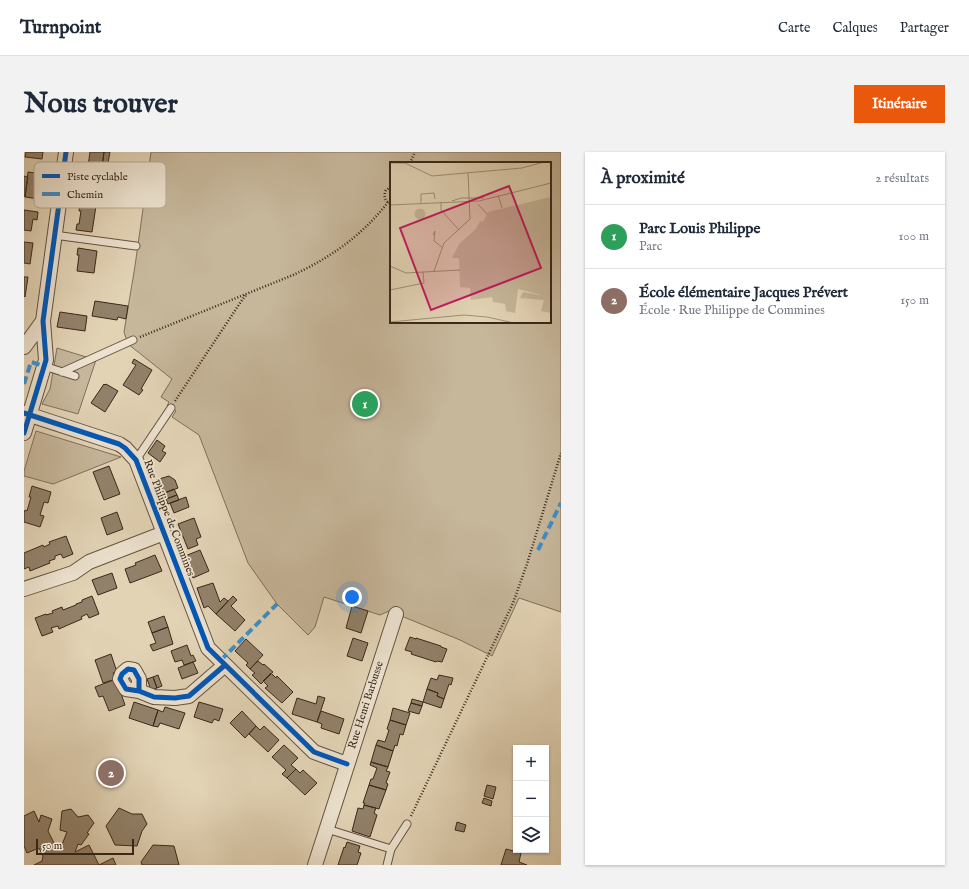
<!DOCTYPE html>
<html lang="fr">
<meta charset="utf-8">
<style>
:root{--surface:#fff;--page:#f2f2f3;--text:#1f2937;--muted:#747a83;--line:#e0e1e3;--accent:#ea580c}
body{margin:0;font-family:"IM FELL English",serif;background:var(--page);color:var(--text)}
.controls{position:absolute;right:12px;bottom:12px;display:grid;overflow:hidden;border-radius:0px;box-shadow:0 1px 3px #0004}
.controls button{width:36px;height:36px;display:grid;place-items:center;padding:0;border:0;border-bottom:1px solid var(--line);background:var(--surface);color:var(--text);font:20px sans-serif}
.scale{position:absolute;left:12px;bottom:10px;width:98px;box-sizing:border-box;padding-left:4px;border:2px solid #3b2819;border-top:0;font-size:11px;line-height:14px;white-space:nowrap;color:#3b2819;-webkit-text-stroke:3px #ece2cf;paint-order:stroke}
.you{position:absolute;left:328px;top:445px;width:14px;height:14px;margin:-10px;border:3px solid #fff;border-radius:50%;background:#1a73e8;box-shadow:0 0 0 6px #1a73e833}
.badge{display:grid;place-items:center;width:26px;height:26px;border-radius:50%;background:var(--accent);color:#fff;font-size:13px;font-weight:700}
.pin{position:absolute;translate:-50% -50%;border:2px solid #fff;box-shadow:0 1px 4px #0006}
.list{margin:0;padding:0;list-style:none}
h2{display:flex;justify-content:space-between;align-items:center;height:52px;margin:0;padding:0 16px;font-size:17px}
h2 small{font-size:13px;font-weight:400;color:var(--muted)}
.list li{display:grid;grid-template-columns:26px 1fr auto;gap:12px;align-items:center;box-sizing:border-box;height:64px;padding:0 16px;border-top:1px solid var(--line)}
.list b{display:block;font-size:15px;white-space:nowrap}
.list p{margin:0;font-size:13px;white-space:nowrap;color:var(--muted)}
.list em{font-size:13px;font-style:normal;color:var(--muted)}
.icon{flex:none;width:22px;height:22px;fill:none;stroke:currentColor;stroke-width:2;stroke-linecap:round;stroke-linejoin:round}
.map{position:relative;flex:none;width:537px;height:713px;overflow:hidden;border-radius:0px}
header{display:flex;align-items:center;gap:24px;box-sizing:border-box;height:56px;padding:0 20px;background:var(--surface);border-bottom:1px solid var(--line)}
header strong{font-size:19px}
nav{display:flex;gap:22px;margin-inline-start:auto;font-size:14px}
.intro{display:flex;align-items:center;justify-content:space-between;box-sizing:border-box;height:96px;padding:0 24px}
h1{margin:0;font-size:28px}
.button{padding:10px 18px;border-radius:0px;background:var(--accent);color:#fff;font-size:14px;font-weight:700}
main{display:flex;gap:24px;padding:0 24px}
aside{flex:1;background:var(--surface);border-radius:0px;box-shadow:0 1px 3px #0004}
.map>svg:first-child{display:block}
</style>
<header>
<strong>Turnpoint</strong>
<nav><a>Carte</a><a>Calques</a><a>Partager</a></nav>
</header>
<div class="intro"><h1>Nous trouver</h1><a class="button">Itinéraire</a></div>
<main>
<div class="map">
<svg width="537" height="713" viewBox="0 0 537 713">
<rect width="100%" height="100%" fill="#e2d3b5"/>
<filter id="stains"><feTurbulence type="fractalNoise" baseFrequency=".005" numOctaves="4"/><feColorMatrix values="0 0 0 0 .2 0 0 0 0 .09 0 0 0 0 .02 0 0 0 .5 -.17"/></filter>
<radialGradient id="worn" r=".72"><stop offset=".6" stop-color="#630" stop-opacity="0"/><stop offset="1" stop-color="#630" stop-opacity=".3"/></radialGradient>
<!-- green -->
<path fill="#c6b69a" stroke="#806f5a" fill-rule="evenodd" d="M 127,0 L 537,0 L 537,460 L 495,446 L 468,504 L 436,488 L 365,459 L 356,463 L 300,445 L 291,475 L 284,483 L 253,452 L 224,411 L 175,283 L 148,265 L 152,259 L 143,254 L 145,250 L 137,245 L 148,227 L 104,192 L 100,180 L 111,114 ZM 367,11 L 526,11 L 526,170 L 367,170 Z
M 33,196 L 72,208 L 54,262 L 18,252 L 26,237 Z
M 12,279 L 97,305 L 29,332 L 0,324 L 0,319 Z"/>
<!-- building -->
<path fill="#92816a" stroke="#3b2819" d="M 2,0 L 19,0 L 18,7 L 1,5 Z
M 66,0 L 80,0 L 78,15 L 64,14 Z
M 80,0 L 86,0 L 83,16 L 78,15 Z
M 4,20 L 19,22 L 15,47 L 1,45 Z
M 0,24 L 4,25 L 1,45 L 0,44 Z
M 56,52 L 72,54 L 68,80 L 52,78 L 53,72 L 55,72 L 57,59 L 55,59 Z
M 0,58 L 14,60 L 13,68 L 9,67 L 7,79 L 0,78 Z
M 0,90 L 9,91 L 6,112 L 0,111 Z
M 54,96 L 73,99 L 70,121 L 53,119 L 55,103 L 53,103 Z
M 0,125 L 4,125 L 1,145 L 0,144 Z
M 71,149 L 104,154 L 102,167 L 94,165 L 93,168 L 68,164 Z
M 36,160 L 63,164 L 61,179 L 33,175 Z
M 110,207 L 128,218 L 117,237 L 119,238 L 115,243 L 99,233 L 112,213 L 108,211 Z
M 80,232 L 81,233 L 82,232 L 94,239 L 81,260 L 67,251 Z
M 133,288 L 141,294 L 138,299 L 142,301 L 136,310 L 124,301 Z
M 85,314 L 96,342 L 80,348 L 69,320 Z
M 145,324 L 151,328 L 154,336 L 138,342 L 132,328 Z
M 8,334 L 27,340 L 24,351 L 20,350 L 16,363 L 20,364 L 16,375 L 0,370 L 0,361 L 1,358 L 3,359 L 7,345 L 5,345 Z
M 150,337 L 153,343 L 142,347 L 140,341 Z
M 153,343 L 155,348 L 144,352 L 142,347 Z
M 162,345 L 165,355 L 150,361 L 146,351 Z
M 93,360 L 99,377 L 83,383 L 77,366 Z
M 170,366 L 177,385 L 172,387 L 174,393 L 164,397 L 154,372 Z
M 42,384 L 49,402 L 39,406 L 37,402 L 31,404 L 31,407 L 25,409 L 26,411 L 6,419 L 5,415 L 0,417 L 0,401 L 19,393 L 20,395 L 26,392 L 25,390 Z
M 176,398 L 185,419 L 169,426 L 161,404 Z
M 131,403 L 138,419 L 106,431 L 101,417 L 112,413 L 111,411 Z
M 88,421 L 93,436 L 74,443 L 68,428 Z
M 189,431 L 196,450 L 200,446 L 204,449 L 192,462 L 184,454 L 180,456 L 173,436 Z
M 68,444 L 75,462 L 65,466 L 63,462 L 57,465 L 58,467 L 44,473 L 35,477 L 34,474 L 27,476 L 29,480 L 18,484 L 11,466 L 22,462 L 22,463 L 29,461 L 28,459 L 38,455 L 39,458 L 52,453 L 52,452 L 58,450 L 58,448 Z
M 209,444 L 213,448 L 207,454 L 221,468 L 211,479 L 192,462 Z
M 328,454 L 344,459 L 337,481 L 322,476 Z
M 140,464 L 144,475 L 128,481 L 124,470 Z
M 144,475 L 149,492 L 129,499 L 126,493 L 132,491 L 128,481 Z
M 386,485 L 392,487 L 392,486 L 417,494 L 417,495 L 423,497 L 418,510 L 413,509 L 412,510 L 387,502 L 388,500 L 381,498 Z
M 329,486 L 344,491 L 338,509 L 323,504 Z
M 222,487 L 239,503 L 226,517 L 222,513 L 224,511 L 211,499 Z
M 163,493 L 167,504 L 169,503 L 172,509 L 160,513 L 158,508 L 151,510 L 147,499 Z
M 87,502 L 93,520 L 89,521 L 92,527 L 79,531 L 71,508 Z
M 234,509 L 239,513 L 240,512 L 249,520 L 237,532 L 228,523 L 231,521 L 226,517 Z
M 169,510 L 174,521 L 158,527 L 154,516 Z
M 247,521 L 252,526 L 253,524 L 269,540 L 258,551 L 241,536 L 244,534 L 239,529 Z
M 134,523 L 138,534 L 133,536 L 129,525 Z
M 415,523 L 429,526 L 427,533 L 425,532 L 420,547 L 413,544 L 414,541 L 403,537 L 407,526 L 413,528 Z
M 129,525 L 133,536 L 127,538 L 123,527 Z
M 92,527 L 101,553 L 85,559 L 79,544 L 75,545 L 71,535 Z
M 403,537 L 414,541 L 413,544 L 420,547 L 417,556 L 399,550 Z
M 294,544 L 301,546 L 293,570 L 268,562 L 273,546 L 292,552 Z
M 388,547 L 399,550 L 398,554 L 387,551 Z
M 110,550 L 134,558 L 129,574 L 105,566 Z
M 175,550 L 199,557 L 195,569 L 190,567 L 188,571 L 170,565 Z
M 387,551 L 398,554 L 395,562 L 384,559 Z
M 141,555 L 161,561 L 155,577 L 136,571 L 134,575 L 129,574 L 134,558 L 139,560 Z
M 369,556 L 386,561 L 382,573 L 366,568 Z
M 218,559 L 232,574 L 221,586 L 206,571 Z
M 297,559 L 320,567 L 315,582 L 297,576 L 298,572 L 293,570 Z
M 366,568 L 382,573 L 379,583 L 376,582 L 373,594 L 371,593 L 369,599 L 352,593 L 354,588 L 361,590 L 365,578 L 363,577 Z
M 232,574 L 236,578 L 240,574 L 255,588 L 244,600 L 225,582 Z
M 260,593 L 274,606 L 267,613 L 272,617 L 263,626 L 258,622 L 262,618 L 248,605 Z
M 352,593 L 369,599 L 364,615 L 347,610 Z
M 347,610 L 364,615 L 362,619 L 366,620 L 362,631 L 364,632 L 362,638 L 345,633 L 347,627 L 349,627 L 353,616 L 346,613 Z
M 272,617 L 276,621 L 279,618 L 293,631 L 281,643 L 263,626 Z
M 345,633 L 362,638 L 355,657 L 340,653 L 341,651 L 339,651 Z
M 463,633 L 472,635 L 469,647 L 460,644 Z
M 460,646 L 468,649 L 467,654 L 458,651 Z
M 340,653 L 352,656 L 350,661 L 353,663 L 346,685 L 328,679 L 334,656 L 339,657 Z
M 95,656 L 108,662 L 118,662 L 123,672 L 118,679 L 113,694 L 91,693 L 82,674 Z
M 47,657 L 54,665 L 64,663 L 70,671 L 63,681 L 65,682 L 57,693 L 54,692 L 51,700 L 65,693 L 75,713 L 89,706 L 92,713 L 10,713 L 18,709 L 19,704 L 15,696 L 3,701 L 0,694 L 0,664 L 10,659 L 15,670 L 17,663 L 28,667 L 24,679 L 31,693 L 37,695 L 43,680 L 36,678 L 38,659 Z
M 433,670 L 442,673 L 440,680 L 431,678 Z
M 323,690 L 336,694 L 334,700 L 337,701 L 333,713 L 314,713 L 320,695 L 321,696 Z
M 129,693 L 150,694 L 155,713 L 118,713 L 117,710 Z
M 482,697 L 497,701 L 495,710 L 503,713 L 477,713 Z"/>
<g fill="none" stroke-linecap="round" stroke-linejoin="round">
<defs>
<path id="service" d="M 30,83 L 112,94
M 20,214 L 51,224
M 38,220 L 109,188
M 112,308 L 147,256
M 303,677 L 367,697 L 363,713
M 367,697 L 383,672"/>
<path id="minor" d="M 0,195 L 19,169
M 0,261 L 95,292 L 101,296 L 112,308 L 184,496 L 290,600 L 323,612
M 0,281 L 22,208 L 19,169 L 42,0
M 0,437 L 49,421 L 65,410 L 140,381
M 115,539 L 102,537 L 96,527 L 98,522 L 104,517 L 110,518 L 115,527 L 115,539 L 130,545 L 151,546 L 165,544 L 201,513
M 291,713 L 372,462"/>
</defs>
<!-- service casing -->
<use href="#service" stroke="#655340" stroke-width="9"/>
<!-- minor casing -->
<use href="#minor" stroke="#655340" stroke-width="16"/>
<!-- path -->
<path stroke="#3b2819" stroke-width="2.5" stroke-dasharray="1 2" stroke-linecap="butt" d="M 386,11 L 391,0
M 367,35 L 362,38 C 359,44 361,50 367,52
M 116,185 L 269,123 C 306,106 339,83 364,50
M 151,249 L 218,148 L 223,142
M 387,664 L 489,451 L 503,412 L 537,301"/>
<!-- service -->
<use href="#service" stroke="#ece2cf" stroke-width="7"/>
<!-- minor -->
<use href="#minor" stroke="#ece2cf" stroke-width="14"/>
<!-- quiet -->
<path stroke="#3e8fc9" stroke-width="4" stroke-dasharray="8 4" stroke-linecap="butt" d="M 0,232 L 7,210 L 20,214
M 514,398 L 537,351
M 197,508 L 253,452"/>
<defs>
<path id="cycleway" d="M 0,261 L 95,292 L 101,296 L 112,308 L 184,496 L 290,600 L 323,612
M 0,281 L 22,208 L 19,169 L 42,0
M 115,539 L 102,537 L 96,527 L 98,522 L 104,517 L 110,518 L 115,527 L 115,539 L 130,545 L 151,546 L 165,544 L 201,513"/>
</defs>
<!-- cycleway casing -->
<use href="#cycleway" stroke="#ece2cf" stroke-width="8"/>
<!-- cycleway -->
<use href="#cycleway" stroke="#0057b8" stroke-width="5"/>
</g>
<g text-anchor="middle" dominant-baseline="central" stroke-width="3.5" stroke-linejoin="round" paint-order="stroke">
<!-- street labels -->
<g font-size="11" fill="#3b2819" stroke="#ece2cf">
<text transform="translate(145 366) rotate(69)">Rue Philippe de Commines</text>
<text transform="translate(342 553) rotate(-72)">Rue Henri Barbusse</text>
</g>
</g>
<!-- overview -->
<g transform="translate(366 10)">
<rect width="161" height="161" fill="#e2d3b5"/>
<path d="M 161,35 L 161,151 L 151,149 L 154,138 L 130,136 L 133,130 L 155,134 L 128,127 L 125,151 L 116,149 L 115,142 L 103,140 L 102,135 L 81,138 L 80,126 L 70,125 L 69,96 L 62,96 L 69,82 L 86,67 L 90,59 L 93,60 L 98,50 ZM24.5 52a5.5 5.5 0 1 1 11 0a5.5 5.5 0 1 1-11 0Z" fill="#c6b69a"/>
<path fill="none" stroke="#9f8f77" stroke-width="1" d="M 0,1 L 15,1 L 42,14 L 132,6 L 154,0M 108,33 L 112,46M 62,39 L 71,36 L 94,36M 51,40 L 51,48 L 69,68M 31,41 L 31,32 L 44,31 L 45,37M 88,42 L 97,52M 0,43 L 89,39 L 161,21M 43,73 L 45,69 L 44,79 L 52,85M 0,104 L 16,111 L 70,108M 44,109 L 54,81 L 80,57 L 78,11M 0,128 L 34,121 L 33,110M 0,160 L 74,153 L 97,155 L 124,161"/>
<path fill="#c2185b" fill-opacity="0.15" stroke="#c2185b" stroke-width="2" d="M 119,24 L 151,106 L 41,148 L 10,66 Z"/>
<rect width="161" height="161" fill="none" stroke="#3b2819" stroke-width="2"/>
</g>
<!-- legend -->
<rect x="10" y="10" width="132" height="46" rx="6" fill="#ece2cf" stroke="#b7aa98" stroke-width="1"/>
<rect x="18" y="22" width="18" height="4" fill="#0057b8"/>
<rect x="18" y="40" width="18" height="4" fill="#3e8fc9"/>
<g font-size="11" fill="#3b2819">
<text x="43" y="28">Piste cyclable</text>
<text x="43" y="46">Chemin</text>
</g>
<rect width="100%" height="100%" filter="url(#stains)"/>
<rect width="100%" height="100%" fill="url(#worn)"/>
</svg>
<div class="controls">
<button>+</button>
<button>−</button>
<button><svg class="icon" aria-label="layers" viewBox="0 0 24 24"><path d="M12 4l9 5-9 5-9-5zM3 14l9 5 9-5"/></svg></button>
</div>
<div class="scale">50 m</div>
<div class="you"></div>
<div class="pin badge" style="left:341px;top:252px;background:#2e9e5b">1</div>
<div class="pin badge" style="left:87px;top:621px;background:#8d6e63">2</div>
</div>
<aside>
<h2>À proximité<small>2 résultats</small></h2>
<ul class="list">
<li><span class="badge" style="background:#2e9e5b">1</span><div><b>Parc Louis Philippe</b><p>Parc</p></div><em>100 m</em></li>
<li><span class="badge" style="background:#8d6e63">2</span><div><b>École élémentaire Jacques Prévert</b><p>École · Rue Philippe de Commines</p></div><em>150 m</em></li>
</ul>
</aside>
</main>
